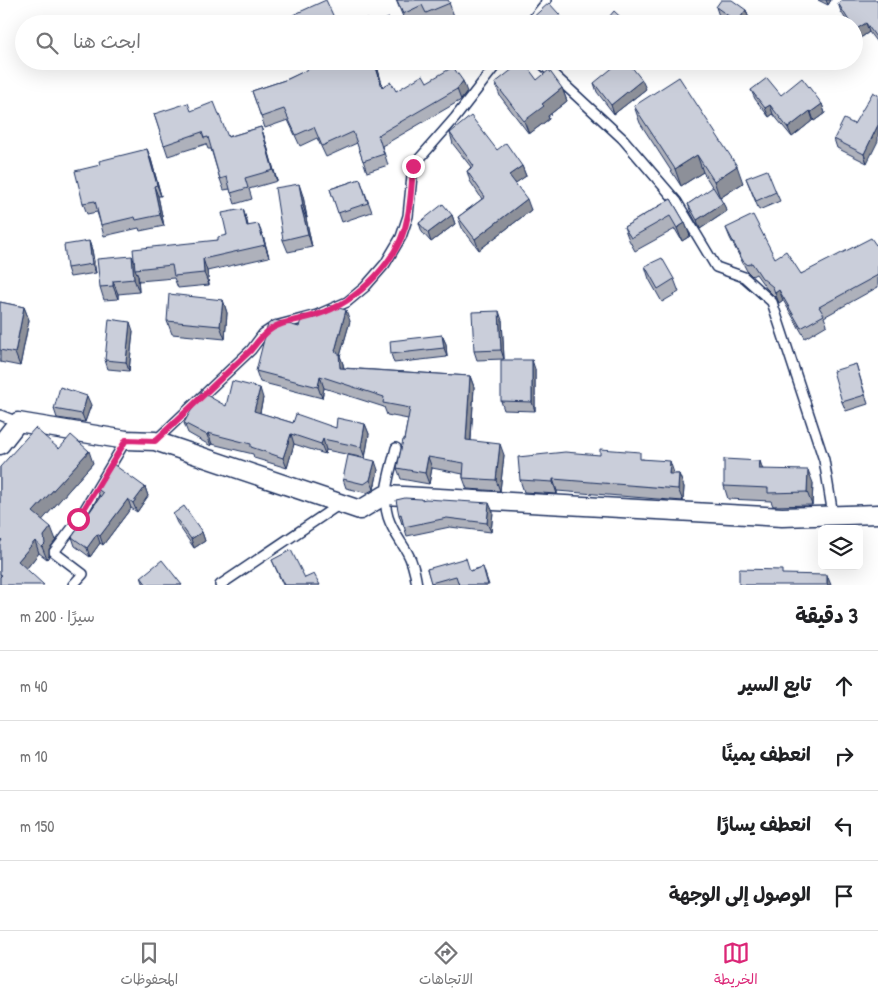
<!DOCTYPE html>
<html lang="ar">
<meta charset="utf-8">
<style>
:root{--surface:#fff;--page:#f6f6f6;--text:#202124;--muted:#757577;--line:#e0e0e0;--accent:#db2777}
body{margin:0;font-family:"Patrick Hand","Playpen Sans Arabic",sans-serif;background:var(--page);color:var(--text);direction:rtl}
.controls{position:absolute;right:15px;bottom:15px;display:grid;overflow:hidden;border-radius:8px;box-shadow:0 5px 20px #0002}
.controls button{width:45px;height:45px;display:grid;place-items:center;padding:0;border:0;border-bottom:1px solid var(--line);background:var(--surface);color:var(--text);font:25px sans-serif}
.stop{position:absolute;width:15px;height:15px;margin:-11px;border:4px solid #db2777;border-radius:50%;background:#fff}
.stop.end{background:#db2777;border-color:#fff;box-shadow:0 1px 5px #0008}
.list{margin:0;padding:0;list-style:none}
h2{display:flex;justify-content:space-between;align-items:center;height:65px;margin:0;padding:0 20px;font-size:21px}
h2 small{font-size:16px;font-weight:400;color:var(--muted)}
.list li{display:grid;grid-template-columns:32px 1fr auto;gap:15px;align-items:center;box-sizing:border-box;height:70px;padding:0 20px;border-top:1px solid var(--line)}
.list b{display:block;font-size:19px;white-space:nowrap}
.list em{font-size:16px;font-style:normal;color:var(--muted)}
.icon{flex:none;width:28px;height:28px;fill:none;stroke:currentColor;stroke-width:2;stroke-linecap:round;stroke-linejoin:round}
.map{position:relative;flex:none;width:878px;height:585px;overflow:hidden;direction:ltr}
.search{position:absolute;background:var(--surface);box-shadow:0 5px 20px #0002;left:15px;right:15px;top:15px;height:55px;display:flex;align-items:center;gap:12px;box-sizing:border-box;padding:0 18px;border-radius:28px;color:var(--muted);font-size:19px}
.sheet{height:345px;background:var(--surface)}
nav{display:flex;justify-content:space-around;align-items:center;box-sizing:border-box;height:70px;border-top:1px solid var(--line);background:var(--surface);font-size:14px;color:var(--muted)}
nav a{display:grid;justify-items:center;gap:2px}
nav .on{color:var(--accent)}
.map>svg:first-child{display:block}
</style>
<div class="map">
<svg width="878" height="585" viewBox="0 0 878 585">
<rect width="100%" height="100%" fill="#fff"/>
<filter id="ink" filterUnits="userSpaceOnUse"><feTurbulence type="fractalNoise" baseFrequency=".02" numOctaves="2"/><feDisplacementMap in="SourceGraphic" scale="10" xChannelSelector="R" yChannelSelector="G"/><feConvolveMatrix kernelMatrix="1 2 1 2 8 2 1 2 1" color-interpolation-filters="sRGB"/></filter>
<g filter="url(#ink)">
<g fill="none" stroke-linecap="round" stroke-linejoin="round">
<defs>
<path id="service" d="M 529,24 L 545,4 L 546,0
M 539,61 L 623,139 L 677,202 L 716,267 L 744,277 L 772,302 L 824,460 L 833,515
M 0,415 L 18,422
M 155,441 L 251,350 L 263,334 L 275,326 L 317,315 L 347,302 L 365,287 L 385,264 L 401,237 L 408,216 L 413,166 L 455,118 L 499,61
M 396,448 C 391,470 381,495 388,517 C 392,530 400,540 407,552 C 413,562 415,573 417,585
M 73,585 L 83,574 L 54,552 L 79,519 L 126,440
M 220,585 L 340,504"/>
<path id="minor" d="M 0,445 L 18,422 L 126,440 L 155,441 L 360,510 L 385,495 L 782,517 L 878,514"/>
</defs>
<!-- service casing -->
<use href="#service" stroke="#1b2f5e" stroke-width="12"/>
<!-- minor casing -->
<use href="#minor" stroke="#1b2f5e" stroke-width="21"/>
<!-- service -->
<use href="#service" stroke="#fff" stroke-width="9"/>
<!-- minor -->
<use href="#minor" stroke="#fff" stroke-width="18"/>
</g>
<!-- wall -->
<path fill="#aeb1bb" stroke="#1b2f5e" d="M 396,0 L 448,0 L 454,16 L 436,24 L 429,24 L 427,18 L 415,24 L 406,24 Z
M 818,0 L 831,0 L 828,5 Z
M 878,0 L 878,44 L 869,32 L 859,39 L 854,32 L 854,24 L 849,24 L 841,12 L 838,3 Z
M 716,7 L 746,10 L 749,19 L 745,24 L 730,24 L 719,16 Z
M 314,61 L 388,61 L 377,66 L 382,86 L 396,91 L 427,82 L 467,92 L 461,100 L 382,146 L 388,165 L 367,172 L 357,143 L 326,157 L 317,138 L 300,146 L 288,120 L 265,128 L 252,91 L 288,79 L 316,66 Z
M 537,80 L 562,88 L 567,101 L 548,116 L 549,119 L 529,134 L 500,96 L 495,83 Z
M 594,83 L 646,89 L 614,114 L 597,92 Z
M 751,90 L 781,95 L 822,104 L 825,113 L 814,121 L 813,120 L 792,137 L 773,114 L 769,117 L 755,99 Z
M 634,106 L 743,183 L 720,198 L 727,211 L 700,229 L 691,213 L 688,204 L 713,188 L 703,172 L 681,186 L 640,123 Z
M 191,111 L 228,137 L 261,127 L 265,139 L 277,181 L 249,189 L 252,199 L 235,204 L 230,189 L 224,190 L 220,179 L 211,149 L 208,149 L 206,144 L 168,156 L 154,114 Z
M 854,124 L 867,163 L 837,148 L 834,139 Z
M 450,133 L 497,150 L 522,166 L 526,176 L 515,183 L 531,210 L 479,250 L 462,228 L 458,217 L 482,199 L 470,181 L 467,171 L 471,167 L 453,144 Z
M 147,149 L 151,159 L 161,196 L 158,196 L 164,226 L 140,231 L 139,228 L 104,236 L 101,225 L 97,212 L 87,214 L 83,203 L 100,165 Z
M 746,178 L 776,192 L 780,201 L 759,210 Z
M 360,179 L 372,212 L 342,222 L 330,189 Z
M 303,196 L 307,218 L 306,218 L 312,247 L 288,252 L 283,240 Z
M 671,199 L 685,223 L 690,236 L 682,241 L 675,229 L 635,251 L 629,240 L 624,227 Z
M 243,209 L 248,226 L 263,236 L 269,257 L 207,271 L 209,285 L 178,288 L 174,278 L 139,281 L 138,276 L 139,292 L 118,294 L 118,299 L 104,300 L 100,287 L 134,261 L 218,240 L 227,235 Z
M 452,215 L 455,224 L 431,242 L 422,232 L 419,223 Z
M 726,228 L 801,274 L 878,244 L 878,287 L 824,317 L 827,325 L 805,338 L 783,300 L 779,303 L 776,298 L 766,288 L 756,274 L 752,276 L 747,271 L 730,238 Z
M 89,241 L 92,250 L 96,273 L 70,277 L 67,268 Z
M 645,266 L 674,279 L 679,292 L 662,302 L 649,279 Z
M 223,300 L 227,313 L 225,339 L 172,334 L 167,321 Z
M 0,302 L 24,307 L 29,320 L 20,366 L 0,362 Z
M 315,318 L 350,321 L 340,356 L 343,364 L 344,368 L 470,376 L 474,387 L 471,441 L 504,455 L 500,491 L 467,489 L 463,478 L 463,474 L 432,468 L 429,484 L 401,479 L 397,468 L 404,440 L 408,419 L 387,415 L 384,407 L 324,388 L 322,398 L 260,382 L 256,371 L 299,327 Z
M 502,320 L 504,359 L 477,360 L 474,351 Z
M 133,331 L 129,371 L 108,369 L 105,360 Z
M 442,335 L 446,344 L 447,357 L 394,363 L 391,354 Z
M 856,364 L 868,404 L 846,411 L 842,402 Z
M 535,369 L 535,411 L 504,410 L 501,401 Z
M 263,398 L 260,413 L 293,423 L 336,428 L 365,424 L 369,434 L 365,458 L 326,450 L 325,454 L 294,444 L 287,468 L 254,458 L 253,454 L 212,444 L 211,446 L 188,433 L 184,423 L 226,406 Z
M 91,405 L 85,422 L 57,418 L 54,409 Z
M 59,449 L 93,463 L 42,520 L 56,540 L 49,549 L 49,556 L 47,559 L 39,553 L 26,569 L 0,585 L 0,467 Z
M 643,459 L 674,474 L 679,474 L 684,487 L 683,501 L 557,491 L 557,494 L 524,492 L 520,480 Z
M 760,461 L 762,469 L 813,483 L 812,505 L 773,506 L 771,501 L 728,499 L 724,486 Z
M 378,470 L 374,489 L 367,493 L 346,488 L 343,479 Z
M 145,487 L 148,496 L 137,512 L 131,508 L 103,545 L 100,543 L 90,557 L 75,546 L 72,537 L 100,497 L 96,488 Z
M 422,500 L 493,512 L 491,532 L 450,527 L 407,536 L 403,523 L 402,524 L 399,515 Z
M 173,514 L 202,532 L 205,541 L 194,548 L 177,523 Z
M 272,560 L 305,578 L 320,585 L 283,585 Z
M 483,567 L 489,585 L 432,585 L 427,569 L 470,571 Z
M 141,577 L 182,585 L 144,585 Z"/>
<!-- shaded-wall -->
<path fill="#8d9099" stroke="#1b2f5e" d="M 826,0 L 831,0 L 828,5 Z
M 746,10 L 749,19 L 745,24 L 738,24 L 737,22 Z
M 866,23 L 869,32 L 859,39 L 855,30 Z
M 374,61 L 377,66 L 386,98 L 382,87 Z
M 642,80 L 646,89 L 614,114 L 611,105 Z
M 463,81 L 467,92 L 461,100 L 457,89 Z
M 562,88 L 567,101 L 548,116 L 549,119 L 529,134 L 524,121 L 542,104 Z
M 822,104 L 825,113 L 814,121 L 811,112 Z
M 770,105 L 773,114 L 769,117 L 765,108 Z
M 810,111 L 813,120 L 792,137 L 788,128 Z
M 878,125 L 878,141 L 867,163 L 864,154 Z
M 261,127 L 265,139 L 277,181 L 273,170 Z
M 147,149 L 151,159 L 161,196 L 157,185 Z
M 697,155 L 703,172 L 681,186 L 675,169 Z
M 522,166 L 526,176 L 513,185 L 509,175 Z
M 737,166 L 743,183 L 720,198 L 714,181 Z
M 299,184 L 303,196 L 307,218 L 303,206 Z
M 154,186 L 158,196 L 164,226 L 160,215 Z
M 527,199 L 531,210 L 479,250 L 475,239 Z
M 723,203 L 727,211 L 700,229 L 697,220 Z
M 301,206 L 306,218 L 312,247 L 308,234 Z
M 243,209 L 247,221 L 251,239 L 247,226 Z
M 452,215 L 455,224 L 431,242 L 428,233 Z
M 685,223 L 690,236 L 682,241 L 677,228 Z
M 258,224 L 263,236 L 269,257 Z
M 89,241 L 92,250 L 96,273 L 92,264 Z
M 132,256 L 137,268 L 135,269 L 138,276 L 139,292 L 134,279 Z
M 203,259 L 207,271 L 209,285 L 204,273 Z
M 113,281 L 118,294 L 118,299 L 113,286 Z
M 779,290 L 783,300 L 779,303 L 775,293 Z
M 223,300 L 227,313 L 225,339 L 220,326 Z
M 24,307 L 29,320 L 20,366 L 15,353 Z
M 346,310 L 350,321 L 340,356 L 343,364 L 344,379 L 335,351 Z
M 499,311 L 502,320 L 504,359 L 501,350 Z
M 130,322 L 133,331 L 129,371 L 126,362 Z
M 442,335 L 446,344 L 447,357 L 444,348 Z
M 532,360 L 535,369 L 535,411 L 532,402 Z
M 320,376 L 324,388 L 322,398 L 318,387 Z
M 470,376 L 474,387 L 470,452 L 466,440 Z
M 260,388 L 263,398 L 258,421 L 254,411 Z
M 87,396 L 91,405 L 85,422 L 82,414 Z
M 365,424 L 369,434 L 365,458 L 361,447 Z
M 208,433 L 212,444 L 211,446 L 207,435 Z
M 291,434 L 294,444 L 287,468 L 283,458 Z
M 323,439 L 326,450 L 325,454 L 321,444 Z
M 500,444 L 504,455 L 500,491 L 496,480 Z
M 89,451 L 93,463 L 38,525 L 33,512 Z
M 428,457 L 432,468 L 429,484 L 425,473 Z
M 375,461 L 378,470 L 374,489 L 370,480 Z
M 670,461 L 674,473 L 673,486 L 669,474 Z
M 760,461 L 764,474 L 759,469 Z
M 808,470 L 813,483 L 812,505 L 807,492 Z
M 679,474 L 684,487 L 683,501 L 678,489 Z
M 553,479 L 557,491 L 557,494 L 553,482 Z
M 145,487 L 148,496 L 137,512 L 133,503 Z
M 128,499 L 131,508 L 103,545 L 100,536 Z
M 489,503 L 493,512 L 491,532 L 487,523 Z
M 51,527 L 56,540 L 49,549 L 49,556 L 47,559 L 42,547 L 44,536 Z
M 202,532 L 205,541 L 194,548 L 191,539 Z
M 97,534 L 100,543 L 90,557 L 87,548 Z
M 35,541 L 39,553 L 23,573 L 18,561 Z
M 827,575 L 831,585 L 827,585 Z"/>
<!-- building -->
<path fill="#caceda" stroke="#1b2f5e" d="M 326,0 L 337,24 L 297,24 L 293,15 Z
M 397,0 L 448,0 L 450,3 L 426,13 L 422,5 L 403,14 Z
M 721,0 L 732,0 L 746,10 L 737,22 L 716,7 Z
M 842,0 L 878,0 L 878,40 L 866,23 L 855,30 L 854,28 L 854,24 L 851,24 L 838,3 Z
M 549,3 L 568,24 L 536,24 L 531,19 Z
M 614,11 L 628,24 L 603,24 Z
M 389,18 L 391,24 L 374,24 Z
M 367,19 L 370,24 L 355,24 Z
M 315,61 L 374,61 L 382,87 L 391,82 L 396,91 L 423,75 L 427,82 L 453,67 L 463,81 L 457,89 L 378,135 L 384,154 L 363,161 L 353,132 L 322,146 L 314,127 L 296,135 L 284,109 L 261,117 L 252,91 L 288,79 L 317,65 Z
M 523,61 L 537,80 L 549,70 L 562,88 L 542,104 L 544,106 L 524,121 L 495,83 Z
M 621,61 L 627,61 L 642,80 L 611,105 L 594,83 Z
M 679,77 L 737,166 L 714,181 L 697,155 L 675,169 L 634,106 Z
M 767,78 L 781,95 L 802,78 L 822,104 L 811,112 L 810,111 L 788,128 L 770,105 L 765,108 L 751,90 Z
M 873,92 L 878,95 L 878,125 L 864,154 L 834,139 L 844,119 L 854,124 Z
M 214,102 L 228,137 L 261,127 L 273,170 L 245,178 L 248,188 L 231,193 L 227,177 L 220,179 L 208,137 L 204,138 L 202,132 L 164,145 L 154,114 L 188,103 L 191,111 Z
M 471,116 L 497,150 L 506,143 L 522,166 L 509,175 L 527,199 L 475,239 L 458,217 L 485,197 L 467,171 L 474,166 L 450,133 Z
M 147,149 L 157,185 L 154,186 L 160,215 L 136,220 L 135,217 L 101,225 L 95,201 L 83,203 L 75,171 L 100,165 L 99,161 Z
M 767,170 L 776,192 L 756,201 L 746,178 Z
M 360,179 L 368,203 L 338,213 L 330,189 Z
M 299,184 L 303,206 L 301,206 L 308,234 L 283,240 L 275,188 Z
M 713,187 L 723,203 L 697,220 L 688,204 Z
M 671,199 L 685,223 L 677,228 L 670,216 L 631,238 L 624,227 Z
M 443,204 L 452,215 L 428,233 L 419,223 Z
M 243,209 L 247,226 L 258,224 L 265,245 L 203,259 L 204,273 L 174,276 L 172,265 L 135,269 L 133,249 L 218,240 L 218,237 L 227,235 L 222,213 Z
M 753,215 L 775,258 L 786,251 L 801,274 L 871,238 L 876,245 L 878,244 L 878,275 L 819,307 L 824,315 L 801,328 L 779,290 L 775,293 L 773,287 L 762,278 L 752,263 L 748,265 L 743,261 L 726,228 Z
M 89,241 L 92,264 L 67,268 L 64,245 Z
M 132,256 L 134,279 L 113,281 L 113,286 L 100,287 L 97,259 Z
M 662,258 L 674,279 L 658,289 L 645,266 Z
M 169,294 L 223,300 L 220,326 L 167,321 Z
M 0,302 L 24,307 L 15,353 L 0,350 Z
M 328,305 L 346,310 L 335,351 L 339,353 L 340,368 L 470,376 L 466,440 L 500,444 L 496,480 L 463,478 L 464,463 L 428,457 L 425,473 L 397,468 L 403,440 L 404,440 L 410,408 L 383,403 L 384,397 L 320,376 L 318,387 L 256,371 L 268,324 L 275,320 L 299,327 L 302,315 L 315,318 L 317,309 L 326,312 Z
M 499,311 L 501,350 L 474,351 L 472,312 Z
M 109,319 L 130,322 L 126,362 L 105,360 Z
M 442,335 L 444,348 L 391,354 L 390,341 Z
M 501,360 L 532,360 L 532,402 L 501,401 Z
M 856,364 L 865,395 L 842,402 L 833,371 Z
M 232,381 L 260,388 L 254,411 L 293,423 L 296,414 L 336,428 L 337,418 L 365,424 L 361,447 L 323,439 L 321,444 L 291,434 L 283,458 L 251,447 L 251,444 L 208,433 L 207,435 L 184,423 L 201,392 L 226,406 Z
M 60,387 L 87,396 L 82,414 L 54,409 Z
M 35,428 L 59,449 L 71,435 L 89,451 L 33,512 L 51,527 L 44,536 L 45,544 L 42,547 L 35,541 L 18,561 L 44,585 L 0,585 L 0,577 L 2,575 L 0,574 L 0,543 L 2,540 L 0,538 L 0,467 Z
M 600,449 L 640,452 L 640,459 L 670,461 L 669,474 L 679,474 L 678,489 L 553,479 L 553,482 L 520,480 L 518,457 L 565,452 L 600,455 Z
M 348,455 L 375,461 L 370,480 L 364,484 L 343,479 Z
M 724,459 L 760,461 L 759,469 L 808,470 L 807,492 L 768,493 L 768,488 L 724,486 Z
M 113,464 L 145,487 L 133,503 L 128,499 L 100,536 L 97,534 L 87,548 L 72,537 L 103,493 L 96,488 Z
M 405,498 L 421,499 L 421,500 L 426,499 L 489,503 L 487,523 L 447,518 L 404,527 L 401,514 L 399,515 L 396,500 Z
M 184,506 L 202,532 L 191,539 L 173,514 Z
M 291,550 L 305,578 L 314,574 L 320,585 L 284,585 L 272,560 Z
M 466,558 L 470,571 L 483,567 L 488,585 L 459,585 L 456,576 L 431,583 L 427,569 Z
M 162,560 L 182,585 L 147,585 L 141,577 Z
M 739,569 L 782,570 L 782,574 L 827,575 L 827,585 L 739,585 Z"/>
</g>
<g fill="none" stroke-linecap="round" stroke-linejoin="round" filter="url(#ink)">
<!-- route -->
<path stroke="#db2777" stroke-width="6" d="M 78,519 L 126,440 L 155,441 L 251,350 C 274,319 282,325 316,315 C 357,303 401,259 408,215 C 411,199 412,182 413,166"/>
</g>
</svg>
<div class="controls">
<button><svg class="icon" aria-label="layers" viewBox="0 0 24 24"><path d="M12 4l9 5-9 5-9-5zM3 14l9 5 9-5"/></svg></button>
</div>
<div class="stop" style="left:78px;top:519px"></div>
<div class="stop end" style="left:413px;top:166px"></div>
<div class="search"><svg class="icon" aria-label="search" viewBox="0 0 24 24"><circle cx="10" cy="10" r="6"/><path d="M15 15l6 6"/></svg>ابحث هنا</div>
</div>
<section class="sheet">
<h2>3 دقيقة<small>سيرًا · 200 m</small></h2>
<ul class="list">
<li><svg class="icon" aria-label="ahead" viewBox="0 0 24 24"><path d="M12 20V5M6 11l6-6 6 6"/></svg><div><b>تابع السير</b></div><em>40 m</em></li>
<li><svg class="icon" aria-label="right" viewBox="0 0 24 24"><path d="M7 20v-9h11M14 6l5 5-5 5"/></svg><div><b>انعطف يمينًا</b></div><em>10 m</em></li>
<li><svg class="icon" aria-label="left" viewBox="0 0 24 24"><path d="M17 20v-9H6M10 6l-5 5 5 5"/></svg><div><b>انعطف يسارًا</b></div><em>150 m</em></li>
<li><svg class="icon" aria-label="arrive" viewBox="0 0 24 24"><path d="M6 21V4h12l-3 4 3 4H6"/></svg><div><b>الوصول إلى الوجهة</b></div></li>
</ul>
</section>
<nav>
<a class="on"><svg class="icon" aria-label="map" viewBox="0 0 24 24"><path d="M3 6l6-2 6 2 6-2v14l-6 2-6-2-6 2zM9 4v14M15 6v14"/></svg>الخريطة</a>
<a><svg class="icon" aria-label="directions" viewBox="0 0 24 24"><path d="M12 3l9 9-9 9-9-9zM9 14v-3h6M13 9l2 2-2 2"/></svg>الاتجاهات</a>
<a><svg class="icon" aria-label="saved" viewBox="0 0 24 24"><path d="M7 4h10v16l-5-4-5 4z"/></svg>المحفوظات</a>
</nav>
